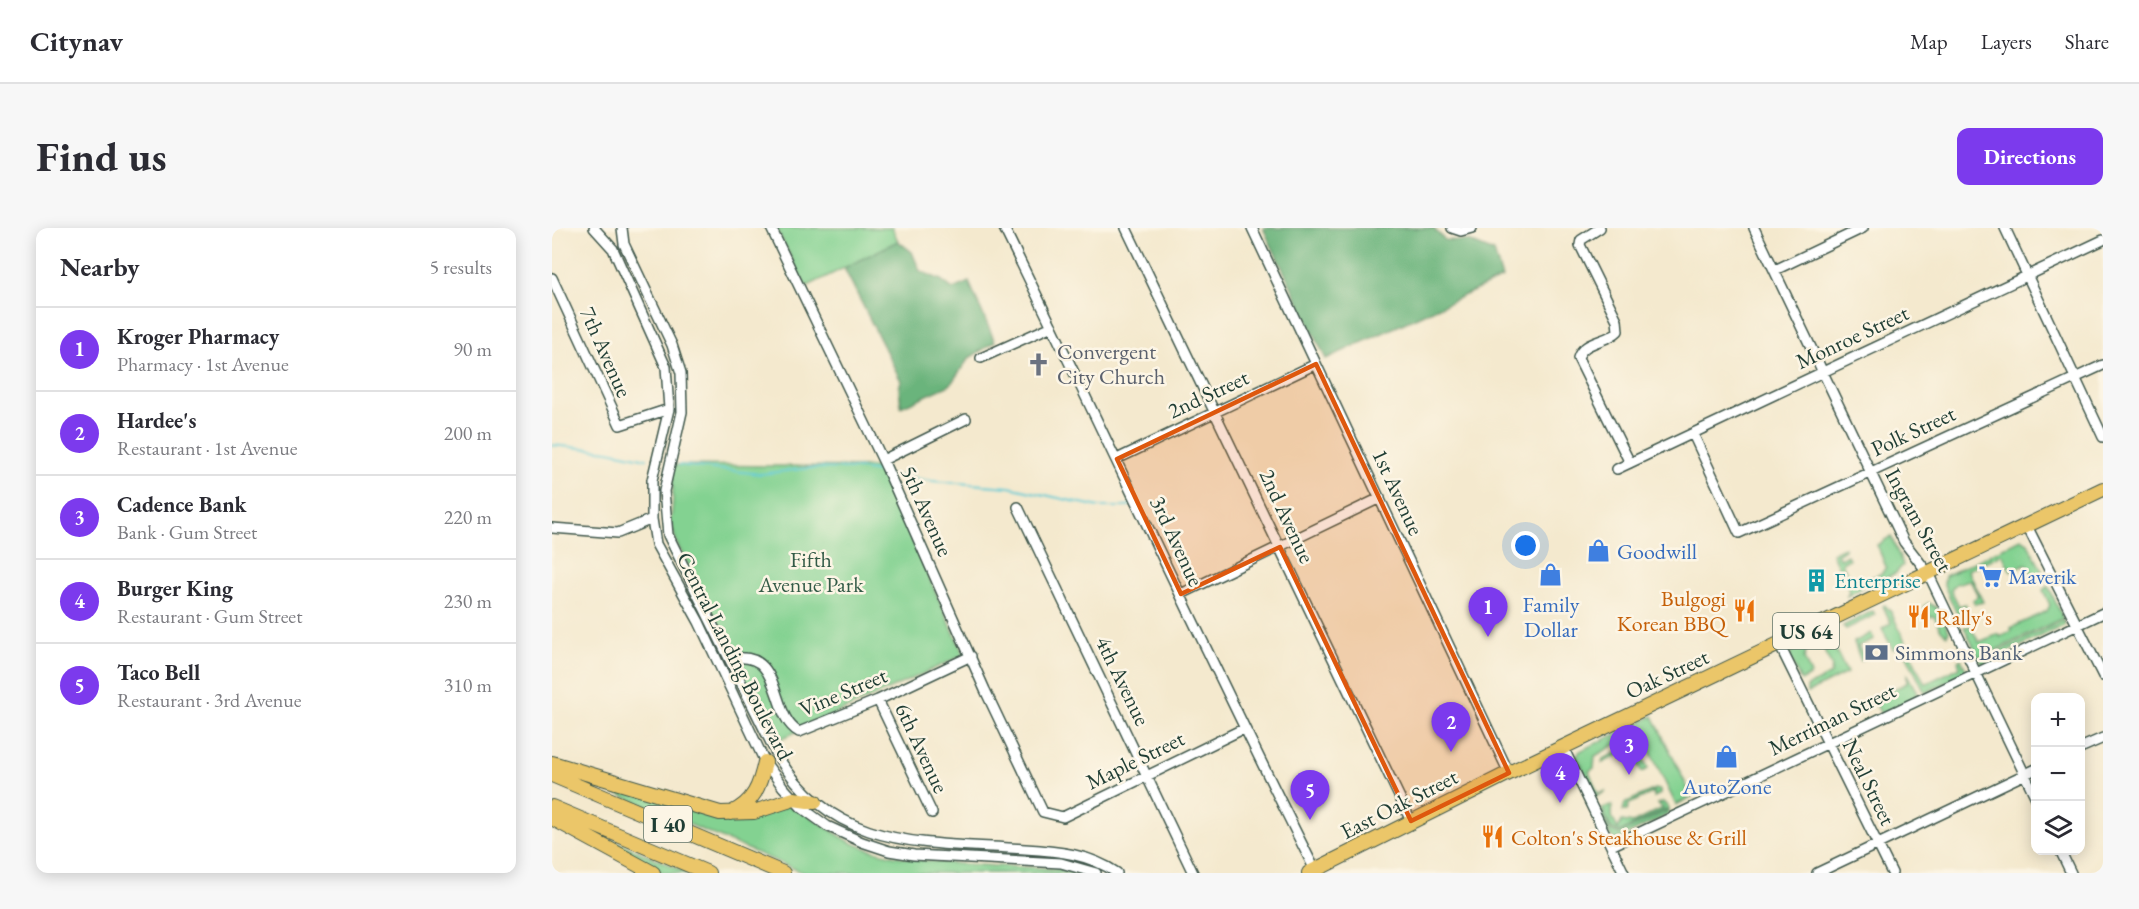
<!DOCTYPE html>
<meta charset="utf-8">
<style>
:root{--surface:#fff;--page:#f7f7f7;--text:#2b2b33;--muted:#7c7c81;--line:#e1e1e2;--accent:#7c3aed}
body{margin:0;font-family:"EB Garamond",serif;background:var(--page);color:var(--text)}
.controls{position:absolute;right:18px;bottom:18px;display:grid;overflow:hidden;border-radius:12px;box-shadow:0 3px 15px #0003}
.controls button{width:54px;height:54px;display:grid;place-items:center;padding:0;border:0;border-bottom:2px solid var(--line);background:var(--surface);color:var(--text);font:30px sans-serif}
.you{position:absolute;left:974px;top:318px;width:21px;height:21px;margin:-15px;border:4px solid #fff;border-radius:50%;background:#1a73e8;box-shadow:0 0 0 9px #1a73e833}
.badge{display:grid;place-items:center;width:39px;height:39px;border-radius:50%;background:var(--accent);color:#fff;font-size:20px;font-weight:700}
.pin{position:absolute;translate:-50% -50px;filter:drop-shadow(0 2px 3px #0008)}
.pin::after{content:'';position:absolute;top:32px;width:21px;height:18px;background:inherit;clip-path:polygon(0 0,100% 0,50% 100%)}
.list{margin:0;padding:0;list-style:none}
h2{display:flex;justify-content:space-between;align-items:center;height:78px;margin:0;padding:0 24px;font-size:26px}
h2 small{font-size:20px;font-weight:400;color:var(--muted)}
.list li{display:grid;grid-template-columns:39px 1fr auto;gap:18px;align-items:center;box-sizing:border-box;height:84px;padding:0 24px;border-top:2px solid var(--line)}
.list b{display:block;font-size:22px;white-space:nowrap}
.list p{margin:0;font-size:20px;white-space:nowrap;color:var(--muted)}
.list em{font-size:20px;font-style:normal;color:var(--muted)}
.icon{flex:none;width:33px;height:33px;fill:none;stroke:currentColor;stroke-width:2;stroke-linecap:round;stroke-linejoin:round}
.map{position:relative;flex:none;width:1551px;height:645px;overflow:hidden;border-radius:12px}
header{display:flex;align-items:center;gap:36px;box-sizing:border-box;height:84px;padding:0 30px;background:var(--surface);border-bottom:2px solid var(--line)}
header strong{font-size:28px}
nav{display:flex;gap:33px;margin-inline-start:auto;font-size:21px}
.intro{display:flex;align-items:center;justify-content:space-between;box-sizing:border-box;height:144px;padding:0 36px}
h1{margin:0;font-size:42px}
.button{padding:15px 27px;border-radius:12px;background:var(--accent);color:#fff;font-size:21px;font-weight:700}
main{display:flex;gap:36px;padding:0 36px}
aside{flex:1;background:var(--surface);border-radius:12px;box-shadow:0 3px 15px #0003}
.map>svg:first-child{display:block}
</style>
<header>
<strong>Citynav</strong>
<nav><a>Map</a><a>Layers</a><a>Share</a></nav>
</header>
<div class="intro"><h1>Find us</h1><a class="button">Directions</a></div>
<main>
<aside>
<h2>Nearby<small>5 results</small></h2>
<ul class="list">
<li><span class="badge">1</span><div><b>Kroger Pharmacy</b><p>Pharmacy · 1st Avenue</p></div><em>90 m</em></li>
<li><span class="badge">2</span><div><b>Hardee's</b><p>Restaurant · 1st Avenue</p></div><em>200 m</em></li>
<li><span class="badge">3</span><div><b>Cadence Bank</b><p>Bank · Gum Street</p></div><em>220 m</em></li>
<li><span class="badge">4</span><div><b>Burger King</b><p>Restaurant · Gum Street</p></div><em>230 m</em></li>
<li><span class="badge">5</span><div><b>Taco Bell</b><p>Restaurant · 3rd Avenue</p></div><em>310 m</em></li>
</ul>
</aside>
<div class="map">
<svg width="1551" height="645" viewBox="0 0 1551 645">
<rect width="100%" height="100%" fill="#fcf5e5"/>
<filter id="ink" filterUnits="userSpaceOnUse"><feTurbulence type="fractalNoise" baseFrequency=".0167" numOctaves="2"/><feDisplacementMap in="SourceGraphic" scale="12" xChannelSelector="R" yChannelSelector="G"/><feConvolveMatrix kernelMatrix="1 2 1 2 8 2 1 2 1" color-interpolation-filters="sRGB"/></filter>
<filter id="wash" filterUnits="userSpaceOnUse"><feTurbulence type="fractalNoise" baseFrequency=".008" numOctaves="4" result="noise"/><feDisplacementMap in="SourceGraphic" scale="24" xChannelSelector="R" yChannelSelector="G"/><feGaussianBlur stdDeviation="1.35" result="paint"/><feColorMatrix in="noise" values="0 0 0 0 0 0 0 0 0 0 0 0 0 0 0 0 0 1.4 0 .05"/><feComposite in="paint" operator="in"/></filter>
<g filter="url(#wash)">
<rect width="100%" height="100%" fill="#f4e9ce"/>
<!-- green -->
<path fill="#83d291" stroke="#518862" stroke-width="1.5" d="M 224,0 L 340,0 L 346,13 L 254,59 Z
M 121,237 L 327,239 L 412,427 L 224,513 L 159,380 L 125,316 L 118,292 C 123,282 120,251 121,237 Z
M 1339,308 L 1351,337 L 1344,345 L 1318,357 L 1316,351 L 1330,345 L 1334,339 L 1325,317 Z
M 1469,311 L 1476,315 L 1491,345 L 1482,349 L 1475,336 L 1459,343 L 1450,326 L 1416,342 L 1431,374 L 1423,376 L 1421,372 L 1426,368 L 1418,352 L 1404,356 L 1399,362 L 1407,378 L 1413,376 L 1415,380 L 1405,386 L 1392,357 L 1393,348 Z
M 1292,319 L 1293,321 L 1285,326 L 1288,331 L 1295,327 L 1297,331 L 1290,335 L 1301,357 L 1308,354 L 1310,360 L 1295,368 L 1297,363 L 1280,325 Z
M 1496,358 L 1511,390 L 1427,430 L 1412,399 L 1418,398 L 1427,414 L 1447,406 L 1448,409 L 1460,403 L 1459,400 L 1495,383 L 1498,377 L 1491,362 Z
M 1377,375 L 1385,380 L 1397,403 L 1395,407 L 1389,402 L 1382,388 L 1378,389 L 1372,378 Z
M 1333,377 L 1339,384 L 1373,456 L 1408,439 L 1406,433 L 1409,431 L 1415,444 L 1377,463 L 1372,463 L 1350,418 L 1341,421 L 1330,401 L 1339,395 L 1331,378 Z
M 1321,383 L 1323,387 L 1294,401 L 1291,398 Z
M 1512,392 L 1513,397 L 1430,436 L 1428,432 Z
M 1282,402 L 1284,408 L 1278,411 L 1295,445 L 1255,465 L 1255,459 L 1279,446 L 1280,439 L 1266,409 Z
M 1319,405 L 1322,411 L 1306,418 L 1313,430 L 1309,433 L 1302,414 Z
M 1258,413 L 1252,430 L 1259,447 L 1249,453 L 1238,430 L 1239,424 Z
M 1355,447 L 1365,464 L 1364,469 L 1329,486 L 1321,471 L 1355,455 Z
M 1101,488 L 1140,569 L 1124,577 L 1085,496 Z
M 1074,501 L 1077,509 L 1043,528 L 1042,540 L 1037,543 L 1046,566 L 1054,563 L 1044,569 L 1024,528 L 1028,523 Z
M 1084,516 L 1096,541 L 1090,544 L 1081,527 L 1077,529 L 1071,525 L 1050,535 L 1051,531 Z
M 11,543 L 170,588 L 237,578 C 261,586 281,607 305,617 C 360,639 452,637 512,641 L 527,645 L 252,645 Z
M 1103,561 L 1108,562 L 1108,566 L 1102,569 L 1102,564 L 1077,576 L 1075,583 L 1071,583 L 1073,575 Z
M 1111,574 L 1117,580 L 1067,604 L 1059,600 L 1050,580 L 1060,578 L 1060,589 L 1066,601 L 1070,593 L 1081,595 L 1111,580 L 1106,576 Z
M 1117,582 L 1117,586 L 1064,612 L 1058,607 L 1048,586 L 1049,583 L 1058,602 L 1067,606 Z
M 58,611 L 137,645 L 112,645 L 56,615 Z"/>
<!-- forest -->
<path fill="#6ab47b" stroke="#447858" stroke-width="1.5" d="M 711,0 L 881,0 L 893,12 L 916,13 L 942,24 L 950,50 L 774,131 Z
M 346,13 L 360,24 L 368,43 L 389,52 L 401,61 L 417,54 L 443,114 L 417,130 L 398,157 L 349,179 L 347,159 L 349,153 L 292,40 Z"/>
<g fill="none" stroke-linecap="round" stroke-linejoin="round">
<!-- stream -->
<path stroke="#5ecad5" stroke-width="2" d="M 0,217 L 57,223 L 95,231
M 127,237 L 209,246 L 258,240 L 309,241 L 332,245
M 341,247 L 380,253 L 457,259 L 547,279 L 574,279 L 580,276"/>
</g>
</g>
<g filter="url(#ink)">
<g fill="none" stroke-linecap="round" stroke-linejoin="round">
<defs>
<path id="minor" d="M 42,0 L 61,21 L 114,139 L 117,181 L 100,252 L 100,291 L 104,316 L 147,394 L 213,534 L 231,559 L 250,580 L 275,598 L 310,614 L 337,623 L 362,627 L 509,635 L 544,645
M 70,0 L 72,16 L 120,117 L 129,145 L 130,184 L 112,263 L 116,307 L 225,527 C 282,624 376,614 473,621 C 506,623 538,626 565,645
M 219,0 L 334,239 L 433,462 L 491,584 L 511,589 L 691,501
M 452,0 C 557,214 656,430 763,642
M 574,0 L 859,593
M 700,0 L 957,545
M 900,0 L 909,3 L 920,0
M 1048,0 L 1029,12 L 1028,17 L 1065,92 L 1066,103 C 1055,115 1031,112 1026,130 L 1078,235
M 1202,0 L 1352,314 L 1376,345 L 1484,570
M 1453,0 L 1551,209
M 1223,42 L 1311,0
M 0,50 L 68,197 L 117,181
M 429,130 L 500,98
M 1141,206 L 1187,305 L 1551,137
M 565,231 L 764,136
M 331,232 L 414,191
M 1065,241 L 1551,12
M 466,279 L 641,645
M 1475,298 L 1551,448
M 0,300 L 66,305 L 100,291
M 629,366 L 828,270
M 1227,416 L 1340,645
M 179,431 C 232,420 217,488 247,504 L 326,472 L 419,428
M 326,472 L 380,585
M 1011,519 L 1072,645
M 1528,520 L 1551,510
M 1059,618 L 1551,385
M 1508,622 L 1519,645
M 1265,645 L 1484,541"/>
<path id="highway" d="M 0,535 L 168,585 L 202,584 L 242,571 L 263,574
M 0,547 L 231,645
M 0,579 L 156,645
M 179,585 C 202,575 208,557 213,534
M 0,590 L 101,645
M 757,645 L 957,545 L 1551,261"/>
</defs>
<!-- minor casing -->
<use href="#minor" stroke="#3f574b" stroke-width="12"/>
<!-- highway casing -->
<use href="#highway" stroke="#3f574b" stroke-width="16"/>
<!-- minor -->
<use href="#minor" stroke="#fff" stroke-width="9"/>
<!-- highway -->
<use href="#highway" stroke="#ebc669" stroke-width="14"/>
</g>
</g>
<!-- marked area -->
<path fill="#de580e" fill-opacity="0.2" stroke="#de580e" stroke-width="4.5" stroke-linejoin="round" d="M 764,136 L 957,545 L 859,593 L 728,319 L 629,366 L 565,231 Z"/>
<!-- icons -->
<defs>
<symbol id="church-bare" viewBox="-9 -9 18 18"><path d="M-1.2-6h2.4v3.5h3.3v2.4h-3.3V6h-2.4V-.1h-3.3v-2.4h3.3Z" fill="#6b7280" stroke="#fcf5e5" stroke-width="2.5" paint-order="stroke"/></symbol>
<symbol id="shop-bare" viewBox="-9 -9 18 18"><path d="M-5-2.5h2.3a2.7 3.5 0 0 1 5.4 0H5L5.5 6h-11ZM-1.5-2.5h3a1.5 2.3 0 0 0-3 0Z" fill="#3f7fe0" stroke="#fcf5e5" stroke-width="2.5" paint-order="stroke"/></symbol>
<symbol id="supermarket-bare" viewBox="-9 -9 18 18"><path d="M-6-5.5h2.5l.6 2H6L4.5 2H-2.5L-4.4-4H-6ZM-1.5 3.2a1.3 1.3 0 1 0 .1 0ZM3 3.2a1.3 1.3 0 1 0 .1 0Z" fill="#3f7fe0" stroke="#fcf5e5" stroke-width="2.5" paint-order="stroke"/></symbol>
<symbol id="building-bare" viewBox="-9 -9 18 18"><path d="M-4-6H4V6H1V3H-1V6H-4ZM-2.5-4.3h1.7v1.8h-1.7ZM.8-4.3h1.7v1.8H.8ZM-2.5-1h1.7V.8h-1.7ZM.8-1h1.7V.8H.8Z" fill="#0f9aa8" stroke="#fcf5e5" stroke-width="2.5" paint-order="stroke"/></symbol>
<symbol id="restaurant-bare" viewBox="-9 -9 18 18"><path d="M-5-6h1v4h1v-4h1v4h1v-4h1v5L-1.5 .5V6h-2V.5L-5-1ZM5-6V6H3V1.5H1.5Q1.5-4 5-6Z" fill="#e8710a" stroke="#fcf5e5" stroke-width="2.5" paint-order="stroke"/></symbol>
<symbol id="bank-bare" viewBox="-9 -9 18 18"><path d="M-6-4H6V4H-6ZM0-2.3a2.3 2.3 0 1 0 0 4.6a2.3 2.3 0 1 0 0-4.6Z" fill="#5c6f8a" stroke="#fcf5e5" stroke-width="2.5" paint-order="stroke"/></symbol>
</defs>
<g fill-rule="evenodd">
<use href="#church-bare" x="470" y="120" width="33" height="33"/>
<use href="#shop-bare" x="1030" y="306" width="33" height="33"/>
<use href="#shop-bare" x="982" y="330" width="33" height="33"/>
<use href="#supermarket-bare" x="1422" y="332" width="33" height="33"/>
<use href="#building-bare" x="1248" y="336" width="33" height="33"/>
<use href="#restaurant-bare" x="1176" y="366" width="33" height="33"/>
<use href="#restaurant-bare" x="1350" y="372" width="33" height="33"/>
<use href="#bank-bare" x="1308" y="408" width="33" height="33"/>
<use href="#shop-bare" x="1158" y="512" width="33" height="33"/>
<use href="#restaurant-bare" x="924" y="592" width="33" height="33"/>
</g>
<g text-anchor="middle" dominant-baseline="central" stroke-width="5" stroke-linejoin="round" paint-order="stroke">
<!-- shield labels -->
<g fill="#fcf5e5" stroke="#617469" stroke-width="1.5">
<rect x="1221" y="385" width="66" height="36" rx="4.5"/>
<rect x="92" y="578" width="48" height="36" rx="4.5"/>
</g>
<g font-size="21" font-weight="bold" fill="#1f3d34">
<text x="1254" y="403">US 64</text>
<text x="116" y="596">I 40</text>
</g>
<!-- street labels -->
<g font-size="22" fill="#1f3d34" stroke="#fcf5e5">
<text transform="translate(1300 109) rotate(-25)">Monroe Street</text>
<text transform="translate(54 124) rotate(66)">7th Avenue</text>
<text transform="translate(656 166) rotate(-25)">2nd Street</text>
<text transform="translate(1361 203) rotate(-25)">Polk Street</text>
<text transform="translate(846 264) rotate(65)">1st Avenue</text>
<text transform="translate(375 283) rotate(66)">5th Avenue</text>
<text transform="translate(735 288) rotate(65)">2nd Avenue</text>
<text transform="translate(1367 292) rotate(61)">Ingram Street</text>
<text transform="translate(625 313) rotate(65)">3rd Avenue</text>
<text transform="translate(183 428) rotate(63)">Central Landing Boulevard</text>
<text transform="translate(1115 446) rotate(-25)">Oak Street</text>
<text transform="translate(571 453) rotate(64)">4th Avenue</text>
<text transform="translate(291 464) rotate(-23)">Vine Street</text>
<text transform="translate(1280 491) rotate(-26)">Merriman Street</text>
<text transform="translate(370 520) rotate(65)">6th Avenue</text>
<text transform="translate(583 532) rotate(-26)">Maple Street</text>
<text transform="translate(1317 554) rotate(64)">Neal Street</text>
<text transform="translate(847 576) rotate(-27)">East Oak Street</text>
</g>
<!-- worship labels -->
<g font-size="22" fill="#5b616d" stroke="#fcf5e5" text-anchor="start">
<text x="505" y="123">Convergent<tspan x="505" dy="25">City Church</tspan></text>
</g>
<!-- shop labels -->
<g font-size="22" fill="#366cbe" stroke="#fcf5e5" text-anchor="start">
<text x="1065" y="323">Goodwill</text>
<text x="1456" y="348">Maverik</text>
<text x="999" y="376" text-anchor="middle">Family<tspan x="999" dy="25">Dollar</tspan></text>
<text x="1175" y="558" text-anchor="middle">AutoZone</text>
</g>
<!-- park labels -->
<g font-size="22" fill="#335b47" stroke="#fcf5e5">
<text x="259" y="331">Fifth<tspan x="259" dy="25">Avenue Park</tspan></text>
</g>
<!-- culture labels -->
<g font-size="22" fill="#0d838f" stroke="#fcf5e5" text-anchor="start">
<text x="1282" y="352">Enterprise</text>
</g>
<!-- food labels -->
<g font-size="22" fill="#c56008" stroke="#fcf5e5" text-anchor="start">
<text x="1174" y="370" text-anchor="end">Bulgogi<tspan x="1174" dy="25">Korean BBQ</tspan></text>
<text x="1384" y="389">Rally's</text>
<text x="959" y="609">Colton's Steakhouse &amp; Grill</text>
</g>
<!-- service labels -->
<g font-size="22" fill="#4e5e75" stroke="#fcf5e5" text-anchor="start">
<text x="1343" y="424">Simmons Bank</text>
</g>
</g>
</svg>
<div class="controls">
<button>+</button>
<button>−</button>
<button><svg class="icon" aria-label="layers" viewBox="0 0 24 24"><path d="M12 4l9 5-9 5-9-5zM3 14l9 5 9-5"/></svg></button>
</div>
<div class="you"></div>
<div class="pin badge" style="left:936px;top:409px">1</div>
<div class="pin badge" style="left:899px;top:524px">2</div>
<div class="pin badge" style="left:1077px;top:547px">3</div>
<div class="pin badge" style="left:1008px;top:575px">4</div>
<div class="pin badge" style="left:758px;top:592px">5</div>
</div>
</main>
